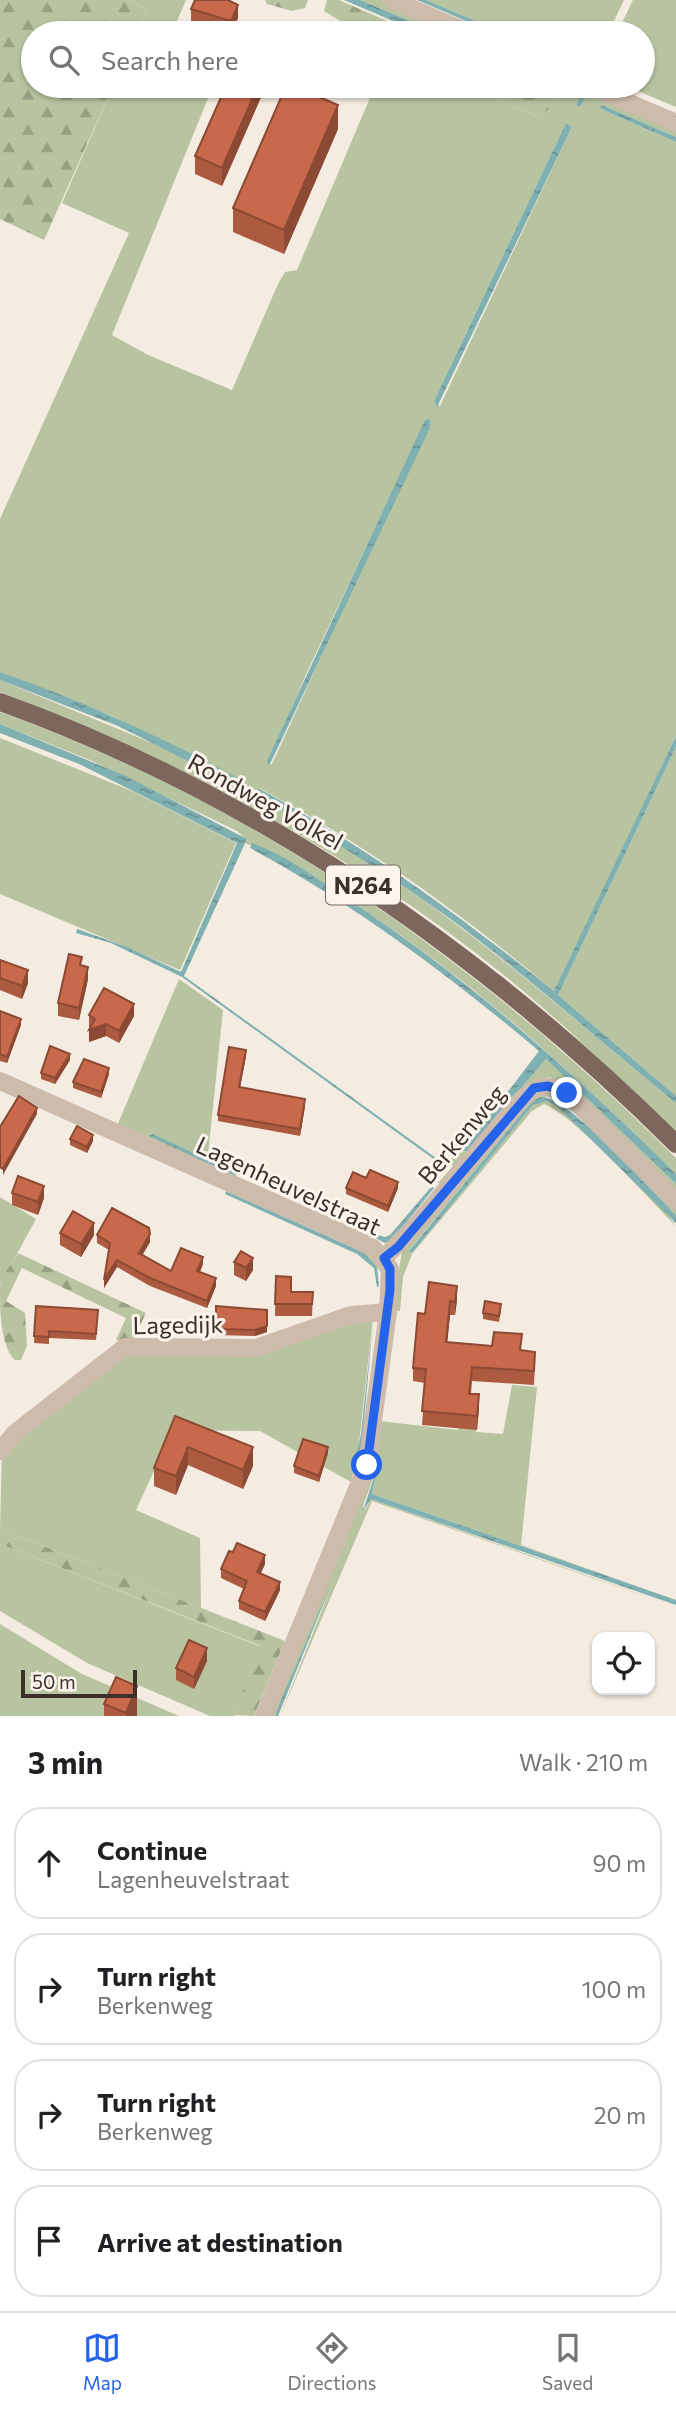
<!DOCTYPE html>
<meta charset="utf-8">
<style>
:root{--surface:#fff;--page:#f6f6f6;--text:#202124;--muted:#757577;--line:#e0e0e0;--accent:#2563eb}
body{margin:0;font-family:Commissioner,sans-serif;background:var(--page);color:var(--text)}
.controls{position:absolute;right:21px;bottom:21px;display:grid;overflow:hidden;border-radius:14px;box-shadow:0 2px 5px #0004}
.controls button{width:63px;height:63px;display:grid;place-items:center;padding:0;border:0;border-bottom:2px solid var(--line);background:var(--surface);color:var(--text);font:35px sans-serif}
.scale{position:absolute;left:21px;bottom:18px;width:116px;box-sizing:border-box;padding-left:7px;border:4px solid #3b302b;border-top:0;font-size:19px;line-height:24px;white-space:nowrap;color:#3b302b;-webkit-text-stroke:5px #fbf5ee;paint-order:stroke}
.stop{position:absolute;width:21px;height:21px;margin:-16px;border:5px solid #2563eb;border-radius:50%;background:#fff}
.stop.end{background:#2563eb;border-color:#fff;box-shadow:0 2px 7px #0008}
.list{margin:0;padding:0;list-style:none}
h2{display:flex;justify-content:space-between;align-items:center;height:91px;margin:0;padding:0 28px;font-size:30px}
h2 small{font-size:23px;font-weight:400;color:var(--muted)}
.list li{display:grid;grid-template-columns:46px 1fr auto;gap:21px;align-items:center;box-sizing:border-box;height:112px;margin:0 14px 14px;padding:0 14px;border:2px solid var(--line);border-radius:28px}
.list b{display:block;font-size:26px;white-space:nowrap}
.list p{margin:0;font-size:23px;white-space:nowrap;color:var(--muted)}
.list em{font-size:23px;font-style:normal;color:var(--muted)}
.icon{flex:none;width:38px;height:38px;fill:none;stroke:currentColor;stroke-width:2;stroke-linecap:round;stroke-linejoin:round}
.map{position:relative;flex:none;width:676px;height:1716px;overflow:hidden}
.search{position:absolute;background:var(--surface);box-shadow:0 2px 5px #0004;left:21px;right:21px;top:21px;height:77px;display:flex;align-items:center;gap:18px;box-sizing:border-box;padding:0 24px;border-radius:38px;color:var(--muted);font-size:26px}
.sheet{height:595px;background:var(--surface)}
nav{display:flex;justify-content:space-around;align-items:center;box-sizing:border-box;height:98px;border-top:2px solid var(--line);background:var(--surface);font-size:19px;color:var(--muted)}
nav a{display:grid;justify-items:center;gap:4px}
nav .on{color:var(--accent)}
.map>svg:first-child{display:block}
</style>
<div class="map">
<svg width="676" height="1716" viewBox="0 0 676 1716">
<defs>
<pattern id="forest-firs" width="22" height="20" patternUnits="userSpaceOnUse" patternTransform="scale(1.75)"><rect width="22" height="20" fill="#b8c4a0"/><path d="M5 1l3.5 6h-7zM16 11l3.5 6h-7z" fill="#97a083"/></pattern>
<pattern id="water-ripples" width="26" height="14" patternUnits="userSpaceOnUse" patternTransform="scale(1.75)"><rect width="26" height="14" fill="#7fb0b2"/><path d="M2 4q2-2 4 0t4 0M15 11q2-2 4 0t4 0" fill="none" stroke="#699091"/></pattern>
</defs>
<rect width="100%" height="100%" fill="#f4ebe1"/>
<!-- green -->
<path fill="#b8c4a0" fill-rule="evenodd" d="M 127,0 L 186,0 L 172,33 L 136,33 L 147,9 Z
M 360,0 L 383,0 L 459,33 L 438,33 Z
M 426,0 L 624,0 L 608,33 L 504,33 Z
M 633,0 L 676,0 L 676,107 L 626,86 L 643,86 L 643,33 L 617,33 Z
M 113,86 L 213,86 L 112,335 L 148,355 L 232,390 L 278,284 L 285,272 L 297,270 L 375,86 L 466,86 L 539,117 L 562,98 L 535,86 L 559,92 L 565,91 L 560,86 L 580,86 L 676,127 L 676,137 L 602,105 L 599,108 L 676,142 L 676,736 L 558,987 L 554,991 C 463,914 365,844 259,788 L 257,795 C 322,835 388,873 449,919 C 528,977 600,1042 676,1103 L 676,1132 C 627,1086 579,1038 528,995 C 371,863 190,766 0,692 L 0,680 L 246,782 L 112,716 L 0,672 L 0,519 L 129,233 L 62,203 ZM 566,123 L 572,127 L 440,406 L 434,401 ZM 427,419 L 430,428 L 392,502 L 272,764 L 268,765 L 307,672 Z
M 0,712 C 261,806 480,963 676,1158 L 676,1174 C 579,1078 479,986 364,910 C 327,885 286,859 245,843 L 247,840 L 237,831 L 90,760 L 0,724 Z
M 0,738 L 132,791 L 236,843 L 180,970 L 0,894 Z
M 676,747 L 676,1096 L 558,995 Z
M 179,979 L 223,1010 L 207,1165 L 117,1126 Z
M 546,1059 L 676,1184 L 676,1196 L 563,1084 L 550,1077 L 536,1080 L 444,1186 L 435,1181 L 439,1182 L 453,1166 L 450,1163 L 446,1165 L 461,1147 L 465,1152 Z
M 557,1091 L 676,1206 L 676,1215 C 654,1193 574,1103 550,1097 C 538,1095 531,1105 523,1112 L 410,1249 L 412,1253 L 533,1105 C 540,1101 546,1100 554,1103 C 570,1112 671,1212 676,1226 C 649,1199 574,1115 544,1104 L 532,1111 L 412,1254 L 403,1277 L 400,1311 L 393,1310 L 402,1250 L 529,1097 Z
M 0,1197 L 36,1219 L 0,1285 Z
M 373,1317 L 358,1453 L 351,1482 L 260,1431 L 173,1430 L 136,1510 L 200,1538 L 201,1608 L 0,1529 L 2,1454 L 119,1351 L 268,1352 Z
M 512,1385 L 537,1387 L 521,1545 L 676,1600 L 372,1494 L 378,1465 L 363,1506 L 365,1510 L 371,1499 L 676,1607 L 372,1501 L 280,1716 L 332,1585 L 275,1716 L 268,1716 L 379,1421 L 458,1430 L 459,1426 L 476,1428 L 476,1432 L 503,1434 Z
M 0,1544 L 262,1647 L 234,1715 L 236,1716 L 210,1716 L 87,1663 L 0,1611 Z
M 0,1624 L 82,1674 L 179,1716 L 0,1716 Z"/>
<!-- forest -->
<path fill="url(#forest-firs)" d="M 0,0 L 127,0 L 147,9 L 136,33 L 33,33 L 33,86 L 113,86 L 44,240 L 0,219 Z
M 265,0 L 308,0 L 305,8 L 292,11 L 267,4 Z
M 327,0 L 339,0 L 415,33 L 360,33 L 324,11 Z
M 466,86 L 535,86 L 563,98 L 539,117 Z
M 18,1253 L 146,1313 L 132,1342 L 116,1340 L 126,1318 L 22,1268 L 6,1301 L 25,1313 L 27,1346 L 21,1360 L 15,1360 C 0,1346 0,1307 0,1287 C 2,1275 12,1263 18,1253 Z
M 0,1529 L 285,1641 L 254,1716 L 234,1715 L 261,1646 L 0,1544 Z"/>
<!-- water -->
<path fill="url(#water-ripples)" d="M 344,0 L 360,0 L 438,33 L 421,33 Z
M 417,0 L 426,0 L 504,33 L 494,33 Z
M 602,105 L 676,137 L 676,142 L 599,108 Z
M 566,123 L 572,127 L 437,407 L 434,401 Z
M 430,419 L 430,428 L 269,766 L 267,761 L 425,420 Z
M 0,672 C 84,701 165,739 244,781 L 246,785 L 240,787 L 118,726 L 0,680 Z
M 0,724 L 126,776 L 247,839 L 184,976 L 447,1166 L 446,1168 L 182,977 L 111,943 L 76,933 L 77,929 L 127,947 L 181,972 L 237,843 L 79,764 L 0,733 Z
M 676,736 L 676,747 L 558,995 L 676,1096 L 676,1103 C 600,1042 528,976 449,918 C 387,873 321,834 256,795 L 258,788 C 365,846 460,916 554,991 Z
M 252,843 C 286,855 319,880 349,900 C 463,975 564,1064 661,1159 L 676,1174 L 676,1184 L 546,1059 L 466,1152 L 463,1150 L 539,1051 C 449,975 354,904 250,848 Z
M 542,1097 C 570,1098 652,1191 676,1215 L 676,1223 L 556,1105 L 547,1101 L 533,1105 L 412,1253 L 409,1251 L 523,1112 L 534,1100 Z
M 153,1134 L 234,1172 L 237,1174 L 235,1176 L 149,1136 Z
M 432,1186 L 434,1188 L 393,1239 L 385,1243 L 373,1237 L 375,1234 L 385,1237 L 390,1235 Z
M 226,1191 L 365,1253 L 377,1267 L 379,1286 L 377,1287 L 374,1268 L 357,1254 L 225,1194 Z
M 373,1321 L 362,1444 L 355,1470 L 354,1467 L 361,1434 Z
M 378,1465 L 372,1494 L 676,1600 L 676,1605 L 371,1499 L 363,1511 Z
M 331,1585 L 278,1716 L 275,1716 L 281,1700 Z"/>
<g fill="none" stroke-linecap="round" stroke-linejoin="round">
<!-- stream -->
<path stroke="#7fb0b2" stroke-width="4.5" d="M 579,104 L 582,98"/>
<!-- minor -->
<path stroke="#cdbbac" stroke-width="18" d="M 392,0 L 469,33
M 590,86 L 676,123
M 0,1081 L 354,1238 L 373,1248 L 390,1269 L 388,1312 L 367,1465 L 264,1716
M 384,1258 L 418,1223 L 521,1100 C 537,1085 548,1082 567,1093 L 676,1201
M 0,1451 L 15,1433 L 125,1347 L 256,1348 L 351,1315 L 388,1312"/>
<!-- major -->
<path stroke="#7d675c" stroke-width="18" d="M 0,702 C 257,795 483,952 676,1144"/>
</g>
<!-- wall -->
<path fill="#ac5a40" d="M 191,9 L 238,18 L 231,33 L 228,33 L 191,22 Z
M 262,86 L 262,95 L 222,186 L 195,174 L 195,156 Z
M 331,86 L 344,86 L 342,90 Z
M 353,86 L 367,86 L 365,91 Z
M 338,129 L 284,254 L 233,232 L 233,208 Z
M 0,960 L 28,983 L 22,999 L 0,990 Z
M 82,965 L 88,979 L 79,1020 L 58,1016 L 58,1003 Z
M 0,1011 L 21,1025 L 7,1063 L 0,1061 Z
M 89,1015 L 134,1016 L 119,1043 L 106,1036 L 89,1042 L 90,1028 L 89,1027 Z
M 246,1056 L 240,1087 L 305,1106 L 300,1136 L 218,1121 L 218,1115 Z
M 70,1060 L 55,1084 L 41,1079 L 41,1073 Z
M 109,1074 L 101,1098 L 73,1088 L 73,1082 Z
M 70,1139 L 93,1141 L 87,1153 L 70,1145 Z
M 366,1178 L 398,1188 L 388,1212 L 346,1194 L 346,1188 Z
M 12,1193 L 44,1198 L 38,1215 L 12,1205 Z
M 60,1233 L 94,1235 L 81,1257 L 60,1245 Z
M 97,1235 L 150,1242 L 142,1255 L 171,1271 L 203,1264 L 200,1272 L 216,1286 L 207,1308 L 150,1286 L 117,1267 L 104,1288 L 109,1250 L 97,1243 Z
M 234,1262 L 253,1270 L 246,1281 L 234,1275 Z
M 276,1276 L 291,1292 L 313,1292 L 312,1316 L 275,1316 Z
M 429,1282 L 457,1300 L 455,1315 L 450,1315 L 447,1342 L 522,1350 L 535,1365 L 534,1385 L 472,1381 L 471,1394 L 479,1408 L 477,1430 L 422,1425 L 425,1383 L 413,1381 L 413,1368 L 425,1314 Z
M 36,1306 L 98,1310 L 96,1340 L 49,1338 L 49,1344 L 34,1343 Z
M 216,1306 L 267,1310 L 267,1332 L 255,1336 L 216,1335 Z
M 501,1310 L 499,1322 L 483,1319 L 483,1313 Z
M 175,1416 L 253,1466 L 243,1489 L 188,1465 L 176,1495 L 154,1486 L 154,1468 Z
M 328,1453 L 319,1482 L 294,1473 L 294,1466 Z
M 233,1552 L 265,1564 L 261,1573 L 280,1590 L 265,1621 L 239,1609 L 239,1601 L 244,1589 L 221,1578 L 221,1569 Z
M 207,1661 L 194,1689 L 176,1680 L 176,1668 Z
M 104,1704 L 137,1716 L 104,1716 Z"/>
<!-- shaded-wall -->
<path fill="#8c4a34" d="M 238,5 L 238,18 L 231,33 L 231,21 Z
M 258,86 L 262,86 L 262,95 L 222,186 L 222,168 Z
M 338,105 L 338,129 L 284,254 L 284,230 Z
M 88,967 L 88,979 L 79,1020 L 79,1008 Z
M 28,970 L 28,983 L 22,999 L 22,986 Z
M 134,1004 L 134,1016 L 119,1043 L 119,1031 Z
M 21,1019 L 21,1025 L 7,1063 L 7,1057 Z
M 106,1024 L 106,1036 L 89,1042 L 89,1030 Z
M 246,1050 L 246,1056 L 239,1093 L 239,1087 Z
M 70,1054 L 70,1060 L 55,1084 L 55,1078 Z
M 109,1068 L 109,1074 L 101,1098 L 101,1092 Z
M 305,1099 L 305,1106 L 300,1136 L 300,1129 Z
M 37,1108 L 37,1114 L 3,1175 L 3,1169 Z
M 93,1135 L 93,1141 L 87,1153 L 87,1147 Z
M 398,1182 L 398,1188 L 388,1212 L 388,1206 Z
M 44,1186 L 44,1198 L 38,1215 L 38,1202 Z
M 94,1223 L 94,1235 L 81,1257 L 81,1244 Z
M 150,1234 L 150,1242 L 139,1261 L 139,1253 Z
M 203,1257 L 203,1264 L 197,1278 L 197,1271 Z
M 253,1258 L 253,1270 L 246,1281 L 246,1268 Z
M 117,1260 L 117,1267 L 104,1288 L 104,1280 Z
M 216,1278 L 216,1286 L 207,1308 L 207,1301 Z
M 457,1286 L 457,1300 L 455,1315 L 455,1302 Z
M 450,1301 L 450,1315 L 446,1356 L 446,1342 Z
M 267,1326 L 267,1332 L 255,1336 L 255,1330 Z
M 479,1394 L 479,1408 L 477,1430 L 477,1416 Z
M 188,1447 L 188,1465 L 176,1495 L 176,1476 Z
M 253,1447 L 253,1466 L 243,1489 L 243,1470 Z
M 328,1447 L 328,1453 L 319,1482 L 319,1476 Z
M 265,1555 L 265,1564 L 257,1581 L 257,1572 Z
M 280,1582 L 280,1590 L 265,1621 L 265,1612 Z
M 207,1648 L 207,1661 L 194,1689 L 194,1677 Z
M 137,1686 L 137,1716 L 126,1716 L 126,1713 Z"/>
<!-- building -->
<path fill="#c8694b" stroke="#8c4a34" stroke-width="2" d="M 195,0 L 228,0 L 238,5 L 231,21 L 191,9 Z
M 356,25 L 375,33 L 353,33 Z
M 313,30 L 322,33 L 312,33 Z
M 226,86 L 258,86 L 222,168 L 195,156 Z
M 286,86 L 294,86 L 338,105 L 284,230 L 233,208 Z
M 69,954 L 82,957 L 80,965 L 88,967 L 79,1008 L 58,1003 Z
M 0,960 L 28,970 L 22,986 L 0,978 Z
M 104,988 L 134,1004 L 119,1031 L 106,1024 L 89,1030 L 95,1019 L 89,1015 Z
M 0,1011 L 21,1019 L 7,1057 L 0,1054 Z
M 50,1046 L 70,1054 L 55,1078 L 41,1073 Z
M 229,1047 L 246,1050 L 239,1087 L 305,1099 L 300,1129 L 218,1115 Z
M 84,1059 L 109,1068 L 101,1092 L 73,1082 Z
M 19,1096 L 37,1108 L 3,1169 L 0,1167 L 0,1127 Z
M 77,1126 L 93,1135 L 87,1147 L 70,1139 Z
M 370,1170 L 398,1182 L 388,1206 L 346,1188 L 353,1172 L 366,1178 Z
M 18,1176 L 44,1186 L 38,1202 L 12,1193 Z
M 112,1208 L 149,1228 L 150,1234 L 139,1253 L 171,1271 L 181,1248 L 203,1257 L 197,1271 L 216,1278 L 207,1301 L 150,1278 L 117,1260 L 104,1280 L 110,1243 L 97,1235 Z
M 73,1211 L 94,1223 L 81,1244 L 60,1233 Z
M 241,1251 L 253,1258 L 246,1268 L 234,1262 Z
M 276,1276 L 291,1277 L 291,1292 L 313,1292 L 312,1304 L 275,1304 Z
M 429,1282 L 457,1286 L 455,1302 L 450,1301 L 446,1342 L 492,1346 L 494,1332 L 522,1334 L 520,1350 L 535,1352 L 534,1371 L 472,1367 L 469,1394 L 479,1394 L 477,1416 L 422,1411 L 426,1369 L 413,1368 L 418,1313 L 425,1314 Z
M 485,1301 L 501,1304 L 499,1316 L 483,1313 Z
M 36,1306 L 98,1310 L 96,1334 L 49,1331 L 49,1337 L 34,1336 Z
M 216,1306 L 267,1310 L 267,1326 L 255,1330 L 216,1329 Z
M 175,1416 L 253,1447 L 243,1470 L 188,1447 L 176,1476 L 154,1468 Z
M 303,1439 L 328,1447 L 319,1476 L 294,1466 Z
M 237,1543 L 265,1555 L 257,1572 L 280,1582 L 265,1612 L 239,1601 L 247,1581 L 221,1569 L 229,1551 L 233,1552 Z
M 189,1640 L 207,1648 L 194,1677 L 176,1668 Z
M 116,1677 L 137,1686 L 126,1713 L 104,1704 Z"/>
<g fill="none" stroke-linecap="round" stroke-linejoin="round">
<!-- route -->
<path stroke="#2563eb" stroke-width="9" d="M 367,1465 L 390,1290 L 390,1269 L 384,1258 L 398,1247 L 534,1088 L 548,1086 L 567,1093"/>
</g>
<g text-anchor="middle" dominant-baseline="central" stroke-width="6" stroke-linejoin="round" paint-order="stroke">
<!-- shield labels -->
<rect fill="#fbf5ee" stroke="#756b66" stroke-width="2" x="326" y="865.5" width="74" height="39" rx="5"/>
<g font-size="23" font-weight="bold" fill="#3b302b">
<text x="363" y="885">N264</text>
</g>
<!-- street labels -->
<g font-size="24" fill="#3b302b" stroke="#fbf5ee">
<text transform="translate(266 801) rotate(29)">Rondweg Volkel</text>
<text transform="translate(461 1134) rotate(-50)">Berkenweg</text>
<text transform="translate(289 1185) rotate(25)">Lagenheuvelstraat</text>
<text transform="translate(178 1324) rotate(-1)">Lagedijk</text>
</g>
</g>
</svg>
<div class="controls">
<button><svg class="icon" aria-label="locate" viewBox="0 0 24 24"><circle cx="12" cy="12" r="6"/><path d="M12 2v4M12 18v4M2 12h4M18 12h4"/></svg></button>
</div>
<div class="scale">50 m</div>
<div class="stop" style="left:367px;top:1465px"></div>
<div class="stop end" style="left:567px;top:1093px"></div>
<div class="search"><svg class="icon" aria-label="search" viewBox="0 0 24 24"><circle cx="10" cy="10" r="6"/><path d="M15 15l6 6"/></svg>Search here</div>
</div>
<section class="sheet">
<h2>3 min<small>Walk · 210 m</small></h2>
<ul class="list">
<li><svg class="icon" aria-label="ahead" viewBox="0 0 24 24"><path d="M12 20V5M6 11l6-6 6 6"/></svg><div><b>Continue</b><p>Lagenheuvelstraat</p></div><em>90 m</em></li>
<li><svg class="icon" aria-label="right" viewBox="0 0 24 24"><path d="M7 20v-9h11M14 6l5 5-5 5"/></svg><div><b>Turn right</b><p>Berkenweg</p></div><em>100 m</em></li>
<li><svg class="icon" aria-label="right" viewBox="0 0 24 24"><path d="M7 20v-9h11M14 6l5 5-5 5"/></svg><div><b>Turn right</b><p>Berkenweg</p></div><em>20 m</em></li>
<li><svg class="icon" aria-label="arrive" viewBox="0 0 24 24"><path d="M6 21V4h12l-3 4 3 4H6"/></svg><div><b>Arrive at destination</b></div></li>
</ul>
</section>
<nav>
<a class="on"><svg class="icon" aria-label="map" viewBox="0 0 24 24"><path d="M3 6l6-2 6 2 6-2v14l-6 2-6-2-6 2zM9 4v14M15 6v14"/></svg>Map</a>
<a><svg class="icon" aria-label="directions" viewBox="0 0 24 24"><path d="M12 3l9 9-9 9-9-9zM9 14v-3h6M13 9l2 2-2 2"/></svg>Directions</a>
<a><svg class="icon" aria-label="saved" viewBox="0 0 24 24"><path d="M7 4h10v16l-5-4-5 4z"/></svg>Saved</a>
</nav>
